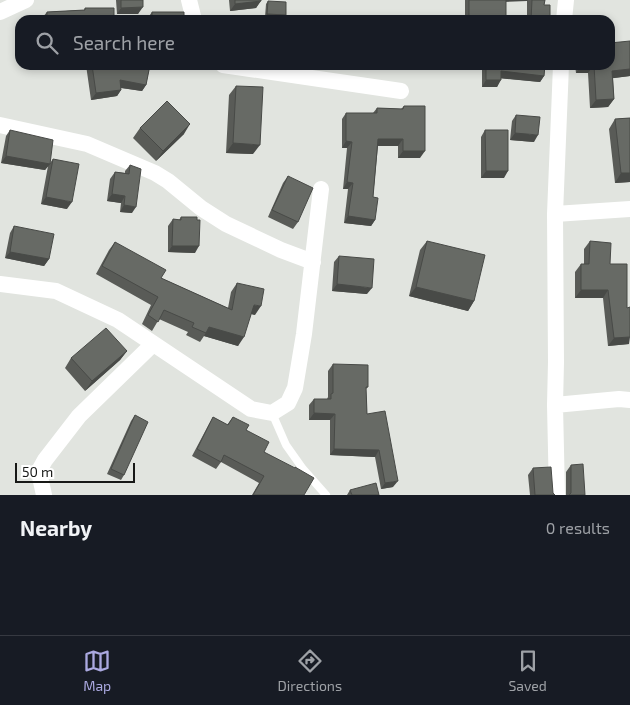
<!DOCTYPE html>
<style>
:root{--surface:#171b24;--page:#20242c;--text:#f1f3f6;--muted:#9ea1a6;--line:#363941;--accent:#aba9e0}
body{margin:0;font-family:"Exo 2",sans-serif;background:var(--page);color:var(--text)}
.scale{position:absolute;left:15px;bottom:12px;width:120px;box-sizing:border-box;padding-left:5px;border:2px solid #171816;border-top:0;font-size:14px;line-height:18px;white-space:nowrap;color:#171816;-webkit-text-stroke:4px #fff;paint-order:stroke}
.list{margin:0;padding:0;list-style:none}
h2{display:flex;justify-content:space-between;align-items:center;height:65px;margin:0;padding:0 20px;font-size:21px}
h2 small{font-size:16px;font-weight:400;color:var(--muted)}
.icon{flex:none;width:28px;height:28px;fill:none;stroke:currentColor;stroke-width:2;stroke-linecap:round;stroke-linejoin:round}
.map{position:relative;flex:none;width:630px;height:495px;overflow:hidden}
.search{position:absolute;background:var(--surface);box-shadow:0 2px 8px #0003;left:15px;right:15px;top:15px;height:55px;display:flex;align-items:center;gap:12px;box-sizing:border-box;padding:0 18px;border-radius:15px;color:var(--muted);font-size:19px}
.sheet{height:140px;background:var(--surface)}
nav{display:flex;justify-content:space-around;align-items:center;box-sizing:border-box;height:70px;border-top:1px solid var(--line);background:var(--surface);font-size:14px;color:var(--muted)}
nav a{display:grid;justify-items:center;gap:2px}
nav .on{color:var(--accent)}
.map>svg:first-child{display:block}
</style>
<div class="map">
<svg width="630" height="495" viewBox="0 0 630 495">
<rect width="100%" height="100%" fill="#e1e4df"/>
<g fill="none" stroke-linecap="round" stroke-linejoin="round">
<!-- lane -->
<path stroke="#fff" stroke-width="8" d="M 272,413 L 286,445 L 303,469 L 326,495"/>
<!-- street -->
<path stroke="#fff" stroke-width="16" d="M 189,0 L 194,20
M 0,12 L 26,0
M 564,20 L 566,0
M 223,65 L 401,91
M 0,125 L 87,144 L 155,173 L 168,181 L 201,208 L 226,224 L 281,250 L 313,262
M 555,214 L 630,209
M 0,284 L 56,291 L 118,320 L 251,409 L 272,413 L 288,403 L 295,388 L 304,334 L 321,189
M 555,405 L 619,399 L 630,400
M 44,495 L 40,477 L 40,469 L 45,460 L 79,416 L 153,344
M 557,495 L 555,405 L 556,362 L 555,214 L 561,65"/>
</g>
<!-- wall -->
<path fill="#595b57" d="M 116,0 L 143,0 L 138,14 L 117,14 Z
M 229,0 L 261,0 L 256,8 L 230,11 Z
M 465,0 L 545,0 L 544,5 L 550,20 L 527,20 L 527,1 L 506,1 L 506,20 L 465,20 Z
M 268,1 L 286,15 L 283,19 L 265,17 L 266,4 Z
M 85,8 L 114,20 L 42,20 L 42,18 L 47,12 L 84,10 Z
M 152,12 L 184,20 L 147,20 L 147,19 Z
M 630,41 L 630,76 L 613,78 L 614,99 L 608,107 L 590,108 L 588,73 L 576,73 L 575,65 L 610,65 Z
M 86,65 L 150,65 L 146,85 L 142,91 L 121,88 L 121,90 L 117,96 L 91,100 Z
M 467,65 L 545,65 L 544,76 L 540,82 L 501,78 L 497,87 L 482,87 L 482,66 L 468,67 Z
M 236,86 L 253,154 L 226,153 L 229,95 Z
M 404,106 L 420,158 L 398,158 L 398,146 L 378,146 L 373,197 L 375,220 L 371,226 L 344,223 L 348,189 L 343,189 L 347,148 L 342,148 L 342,119 L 346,113 L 373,113 L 377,108 L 401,109 Z
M 516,115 L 534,142 L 510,140 L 512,121 Z
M 630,118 L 630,182 L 615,183 L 609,129 L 615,119 Z
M 140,128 L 184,134 L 156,161 L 133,138 Z
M 10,130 L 50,163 L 53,159 L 67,209 L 41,204 L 48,166 L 45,170 L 1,163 L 6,136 Z
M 485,130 L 504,178 L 481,178 L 481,137 Z
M 130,165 L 132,213 L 120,212 L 121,203 L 107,201 L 110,179 L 115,172 L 125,173 L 125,171 Z
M 288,176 L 298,222 L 293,229 L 268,217 L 283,183 Z
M 181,217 L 195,253 L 168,252 L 168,226 L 173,219 L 179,220 Z
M 14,226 L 49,259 L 44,266 L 5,258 L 10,233 Z
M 427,241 L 474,301 L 468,311 L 409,296 L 420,250 Z
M 590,241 L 610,264 L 627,308 L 629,344 L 608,346 L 603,298 L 575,298 L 575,272 L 581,264 L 584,264 L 584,249 Z
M 115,242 L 161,278 L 228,308 L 231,292 L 237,283 L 255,315 L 251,314 L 238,346 L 204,336 L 200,342 L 186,335 L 188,332 L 159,319 L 152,331 L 142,324 L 151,305 L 96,274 L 109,250 Z
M 339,256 L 367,294 L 332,291 L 334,262 Z
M 127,351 L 120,360 L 85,391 L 65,368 L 71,358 Z
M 333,364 L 368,387 L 366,389 L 367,414 L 393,487 L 381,489 L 375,457 L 330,455 L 330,420 L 309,420 L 309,405 L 314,399 L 327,399 L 328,397 L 328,371 Z
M 135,415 L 124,475 L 121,480 L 107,474 L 131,421 Z
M 213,417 L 227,425 L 233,417 L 246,430 L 264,452 L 304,495 L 252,495 L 259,483 L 221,462 L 216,469 L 192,456 L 209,424 Z
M 571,465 L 585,495 L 566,495 L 566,472 Z
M 533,468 L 553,493 L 555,495 L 530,495 L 528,475 Z
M 350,490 L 379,495 L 347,495 Z"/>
<!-- shaded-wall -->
<path fill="#484a47" d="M 503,0 L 528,0 L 527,1 L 502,2 Z
M 261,1 L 256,8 L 230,11 L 235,4 Z
M 143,7 L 138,14 L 117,14 L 121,8 Z
M 267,14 L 286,15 L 283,19 L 265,17 Z
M 469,65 L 483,65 L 482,66 L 468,67 Z
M 581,65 L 594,65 L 588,73 L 576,73 Z
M 630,69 L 630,76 L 607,79 L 612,71 Z
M 501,71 L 544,76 L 540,82 L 497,78 Z
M 120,80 L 146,85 L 142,91 L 115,87 Z
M 486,80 L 501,80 L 497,87 L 482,87 Z
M 121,90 L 117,96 L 91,100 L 96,93 Z
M 614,99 L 608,107 L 590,108 L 596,100 Z
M 190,124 L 184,134 L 156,161 L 163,151 Z
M 515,133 L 538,135 L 534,142 L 510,140 Z
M 378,139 L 403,139 L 398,146 L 374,146 Z
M 346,141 L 352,142 L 347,148 L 342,148 Z
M 233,143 L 260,145 L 253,154 L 226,153 Z
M 403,151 L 425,151 L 420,158 L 398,158 Z
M 6,156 L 50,164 L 45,170 L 1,163 Z
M 486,171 L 508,171 L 504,178 L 481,178 Z
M 621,173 L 630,173 L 630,182 L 615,183 Z
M 347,182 L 353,183 L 348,189 L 343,189 Z
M 112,194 L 125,196 L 121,203 L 107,201 Z
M 46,197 L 72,202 L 67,209 L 41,204 Z
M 124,205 L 136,207 L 132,213 L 120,212 Z
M 348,216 L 375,220 L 371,226 L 344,223 Z
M 172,246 L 199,246 L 195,253 L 168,252 Z
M 10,252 L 49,259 L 44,266 L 5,258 Z
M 337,284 L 372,288 L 367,294 L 332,291 Z
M 416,287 L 474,301 L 468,311 L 409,296 Z
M 581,290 L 608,290 L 603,298 L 575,298 Z
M 254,305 L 261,306 L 255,315 L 248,313 Z
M 209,327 L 244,337 L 238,346 L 204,336 Z
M 630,337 L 629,344 L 608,346 L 614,338 Z
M 127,351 L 120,360 L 85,391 L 92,381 Z
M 314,413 L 335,414 L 330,420 L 309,420 Z
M 334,449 L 379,450 L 375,457 L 330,455 Z
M 398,481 L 393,487 L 381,489 L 385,483 Z"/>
<!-- building -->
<path fill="#676a65" stroke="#484a47" d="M 121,0 L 143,0 L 143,7 L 121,8 Z
M 235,0 L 261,0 L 261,1 L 235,4 Z
M 469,0 L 506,0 L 506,20 L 469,20 Z
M 532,0 L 545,0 L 544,5 L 550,5 L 550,20 L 531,20 Z
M 268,1 L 286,2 L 286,15 L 267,14 Z
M 85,8 L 114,8 L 114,20 L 47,20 L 47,12 L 85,10 Z
M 152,12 L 184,12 L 184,20 L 152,20 Z
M 630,41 L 630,69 L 612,71 L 614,99 L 596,100 L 594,65 L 610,65 L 610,43 Z
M 92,65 L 150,65 L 146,85 L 120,80 L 121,90 L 96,93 Z
M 486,65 L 545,65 L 544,76 L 501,71 L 501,80 L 486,80 Z
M 236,86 L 263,87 L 260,145 L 233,143 Z
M 167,101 L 190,124 L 163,151 L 140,128 Z
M 404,106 L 425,106 L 425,151 L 403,151 L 403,139 L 378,139 L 373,197 L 378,198 L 375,220 L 348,216 L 353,183 L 347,182 L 352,142 L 346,141 L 346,113 L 377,113 L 377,108 L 403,109 Z
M 516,115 L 540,117 L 538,135 L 515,133 Z
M 630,118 L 630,173 L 621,173 L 615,119 Z
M 10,130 L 53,140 L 50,164 L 6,156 Z
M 485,130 L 508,130 L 508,171 L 486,171 Z
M 53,159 L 79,164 L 72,202 L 46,197 Z
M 130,165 L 141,169 L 136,207 L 124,205 L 125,196 L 112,194 L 115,172 L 129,174 Z
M 288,176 L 313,188 L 298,222 L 272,210 Z
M 181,217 L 197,217 L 197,220 L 200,220 L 199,246 L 172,246 L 173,219 L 181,220 Z
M 14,226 L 54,234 L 49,259 L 10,252 Z
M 427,241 L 485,255 L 474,301 L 416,287 Z
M 590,241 L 611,243 L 610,264 L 627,264 L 627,308 L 630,307 L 630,337 L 614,338 L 608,290 L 581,290 L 581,264 L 589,264 Z
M 115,242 L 166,270 L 161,278 L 232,310 L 237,283 L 264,289 L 261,306 L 254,305 L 244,337 L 209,327 L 206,333 L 192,327 L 194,323 L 164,310 L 158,322 L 148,315 L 158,297 L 102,266 Z
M 339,256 L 374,259 L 372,288 L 337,284 Z
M 106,328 L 127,351 L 92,381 L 71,358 Z
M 333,364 L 368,365 L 368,387 L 366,387 L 367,414 L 385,411 L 398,481 L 385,483 L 379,450 L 334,449 L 335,414 L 314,413 L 314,399 L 331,399 L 331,394 L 333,393 Z
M 135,415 L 148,422 L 124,475 L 111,469 Z
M 213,417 L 228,425 L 233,417 L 249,425 L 246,430 L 269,442 L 264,452 L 295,468 L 295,467 L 314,478 L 304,495 L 253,495 L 264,476 L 224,455 L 221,462 L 197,449 Z
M 583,464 L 585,495 L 569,495 L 571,493 L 571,465 Z
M 551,467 L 553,493 L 555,495 L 535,495 L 533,468 Z
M 376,483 L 379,495 L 352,495 L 350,490 Z"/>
</svg>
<div class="scale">50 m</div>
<div class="search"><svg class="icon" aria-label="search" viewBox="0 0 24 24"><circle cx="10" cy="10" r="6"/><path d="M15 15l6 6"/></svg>Search here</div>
</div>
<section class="sheet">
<h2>Nearby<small>0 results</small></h2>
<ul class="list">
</ul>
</section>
<nav>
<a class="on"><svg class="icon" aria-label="map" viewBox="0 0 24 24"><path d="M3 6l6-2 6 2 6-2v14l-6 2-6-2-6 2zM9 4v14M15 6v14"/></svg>Map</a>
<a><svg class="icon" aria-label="directions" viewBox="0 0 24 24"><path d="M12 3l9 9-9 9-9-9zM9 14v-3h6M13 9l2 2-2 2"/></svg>Directions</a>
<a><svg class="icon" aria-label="saved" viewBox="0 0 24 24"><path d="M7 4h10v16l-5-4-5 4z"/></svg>Saved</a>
</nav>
